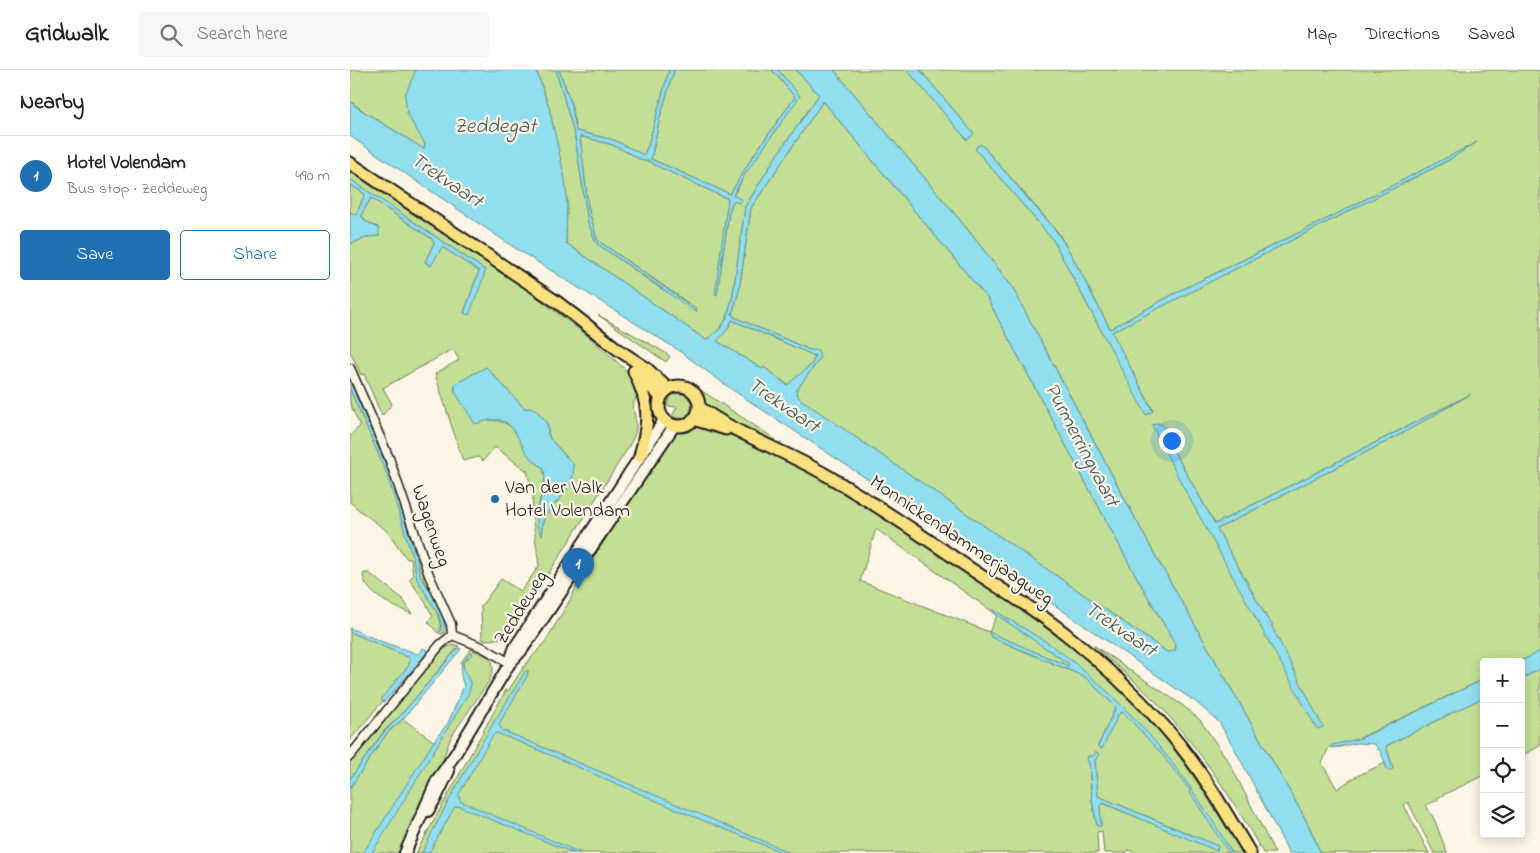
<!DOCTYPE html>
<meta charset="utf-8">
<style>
:root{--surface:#fff;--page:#f6f6f6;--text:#222;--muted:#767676;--line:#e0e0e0;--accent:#1f6fb2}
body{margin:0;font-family:"Indie Flower",sans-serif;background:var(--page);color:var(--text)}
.controls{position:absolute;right:15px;bottom:15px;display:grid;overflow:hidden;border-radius:5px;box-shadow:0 2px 12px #0003}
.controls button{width:45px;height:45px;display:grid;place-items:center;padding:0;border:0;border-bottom:1px solid var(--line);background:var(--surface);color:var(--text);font:25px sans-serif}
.you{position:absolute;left:821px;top:370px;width:18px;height:18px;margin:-12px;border:4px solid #fff;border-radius:50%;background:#1a73e8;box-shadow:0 0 0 8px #1a73e833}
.badge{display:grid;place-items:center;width:32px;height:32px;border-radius:50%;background:var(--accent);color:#fff;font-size:16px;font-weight:700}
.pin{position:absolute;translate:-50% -41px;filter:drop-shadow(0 1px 2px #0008)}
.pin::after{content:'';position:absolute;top:26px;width:18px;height:15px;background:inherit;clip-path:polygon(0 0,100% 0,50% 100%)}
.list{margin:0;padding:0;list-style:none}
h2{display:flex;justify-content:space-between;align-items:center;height:65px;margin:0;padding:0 20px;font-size:21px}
h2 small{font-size:16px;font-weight:400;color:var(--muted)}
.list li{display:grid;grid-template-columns:32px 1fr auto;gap:15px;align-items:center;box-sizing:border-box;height:80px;padding:0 20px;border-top:1px solid var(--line)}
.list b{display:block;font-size:19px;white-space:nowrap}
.list p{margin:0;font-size:16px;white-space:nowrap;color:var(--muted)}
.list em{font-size:16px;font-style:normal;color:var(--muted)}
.actions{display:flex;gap:10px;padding:15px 20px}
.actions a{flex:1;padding:11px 0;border:1px solid var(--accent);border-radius:5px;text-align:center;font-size:18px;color:var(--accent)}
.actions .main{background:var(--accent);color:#fff}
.icon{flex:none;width:28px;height:28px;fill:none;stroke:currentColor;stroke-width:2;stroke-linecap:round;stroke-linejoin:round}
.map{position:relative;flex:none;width:1190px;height:783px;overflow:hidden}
header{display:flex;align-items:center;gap:30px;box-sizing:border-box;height:70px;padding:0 25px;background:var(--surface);border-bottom:1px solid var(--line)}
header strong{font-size:24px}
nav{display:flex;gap:28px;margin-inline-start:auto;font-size:18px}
.search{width:350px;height:45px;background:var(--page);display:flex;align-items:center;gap:12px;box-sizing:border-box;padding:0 18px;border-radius:5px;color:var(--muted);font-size:19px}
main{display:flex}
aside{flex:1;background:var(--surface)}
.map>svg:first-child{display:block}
</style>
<header>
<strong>Gridwalk</strong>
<div class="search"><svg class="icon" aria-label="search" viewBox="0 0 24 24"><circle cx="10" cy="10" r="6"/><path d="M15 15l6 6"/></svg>Search here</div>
<nav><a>Map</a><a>Directions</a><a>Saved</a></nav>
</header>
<main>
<aside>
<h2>Nearby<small></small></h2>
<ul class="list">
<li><span class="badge">1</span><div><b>Hotel Volendam</b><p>Bus stop · Zeddeweg</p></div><em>490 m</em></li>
</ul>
<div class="actions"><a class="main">Save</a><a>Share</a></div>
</aside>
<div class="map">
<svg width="1190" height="783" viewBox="0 0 1190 783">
<rect width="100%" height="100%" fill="#fcf5e5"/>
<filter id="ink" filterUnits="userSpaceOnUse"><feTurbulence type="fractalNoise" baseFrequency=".02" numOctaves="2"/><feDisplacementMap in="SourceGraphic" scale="10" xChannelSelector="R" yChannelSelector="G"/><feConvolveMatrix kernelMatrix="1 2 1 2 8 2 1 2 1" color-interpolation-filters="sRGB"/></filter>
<g filter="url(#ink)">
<!-- green -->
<path fill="#c3df96" stroke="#707e59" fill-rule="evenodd" d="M 0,0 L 66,0 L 57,43 L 75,74 L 74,80 C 51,62 22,50 0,31 Z
M 186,0 L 206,0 L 225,67 L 238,152 L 246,173 L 310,218 L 347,239 L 247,170 L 238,137 L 230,66 L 263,75 L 294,91 L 299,91 L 341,112 L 378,129 L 367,224 L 379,142 L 383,131 L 391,130 L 383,126 L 395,104 L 449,26 L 428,0 L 446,0 L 469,25 L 425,88 L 395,137 L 383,224 L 377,248 L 370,259 L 356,270 L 216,173 L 217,130 L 199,37 Z
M 209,0 L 319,0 L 298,76 L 297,77 L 294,86 L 264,70 L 226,61 L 221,33 Z
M 324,0 L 422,0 L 445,27 L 401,89 L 380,124 L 301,89 L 310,47 Z
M 484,0 L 557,0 L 617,70 L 624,64 L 570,0 L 1190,0 L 1190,581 L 1169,592 L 1134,592 L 1134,609 L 991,677 L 979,677 L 972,693 L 987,719 L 1005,707 L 1035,693 L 1038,701 L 1043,698 L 1036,676 L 1134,626 L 1134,705 L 1087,728 L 1088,730 L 1076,735 L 1085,751 L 1097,783 L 1084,783 L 1058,732 L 1054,735 L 1079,783 L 971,783 L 955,748 L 801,478 L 661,215 L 614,155 ZM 631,74 L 707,161 L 722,186 L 760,259 L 831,220 L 965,155 L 1120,76 L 1097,91 L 761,262 L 803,340 L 752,262 L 703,170 L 626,80 ZM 1109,330 L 1051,364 L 867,459 L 918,550 L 922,554 L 922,557 L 803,356 L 808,353 L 814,358 L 813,362 L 865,454 Z
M 473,31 L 637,228 L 782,499 L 823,570 L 826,576 L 825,581 L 817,582 L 448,328 L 446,321 L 470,288 L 465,281 L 460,280 L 384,247 L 382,244 L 389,221 L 401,138 Z
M 0,100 L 164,210 L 238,266 L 276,300 L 289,323 C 278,337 287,343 286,359 C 285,366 281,372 278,378 L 175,541 L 152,568 L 139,570 L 132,569 L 131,536 L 151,509 L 171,521 L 189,496 L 182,443 L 183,426 L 177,401 L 145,377 L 133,391 L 128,387 L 113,391 L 85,304 L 109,290 L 103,279 L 33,318 L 42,334 L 32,346 L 14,304 L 11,305 L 0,281 L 0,174 L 18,167 L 29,158 L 15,151 L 11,145 L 21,128 L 82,169 L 84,173 L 75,192 L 80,196 L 92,177 L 129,201 L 114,243 L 135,200 L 0,109 ZM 136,297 L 174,338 L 185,339 L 196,351 L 198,357 L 198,363 L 200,369 L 217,387 L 216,423 C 205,433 189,448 192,464 C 190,460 187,454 187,449 C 186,433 199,412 193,398 C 167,380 175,349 136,350 L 105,322 L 105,315 Z
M 0,114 L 15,124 L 6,145 L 0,142 Z
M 248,245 L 309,279 L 320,286 L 316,292 Z
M 382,250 L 465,286 L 462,294 L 438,315 L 414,297 L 412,299 L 367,271 L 377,260 Z
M 0,304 L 26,362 L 98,551 L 97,559 L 92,564 L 88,563 L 78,552 L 83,546 L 74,530 L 59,509 L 63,506 L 61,489 L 57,489 L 37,461 L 9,440 L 0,432 L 0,366 L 10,356 L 0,333 L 0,319 L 37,404 L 64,492 L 67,509 L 87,542 L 91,558 L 95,553 L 86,531 L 70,505 L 66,486 L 42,409 L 0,311 Z
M 352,321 L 425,369 L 423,372 L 387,356 L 353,334 L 350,324 Z
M 328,323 L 336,325 L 342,333 C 342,345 333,352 322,346 L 327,337 L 316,336 L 321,326 Z
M 343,354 C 437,377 519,438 598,491 C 647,524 697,556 743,594 C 758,606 773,622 786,636 C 829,679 860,731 892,783 L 786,783 L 778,780 L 776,783 L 754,783 L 752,761 L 747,762 L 748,783 L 66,783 L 156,620 L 158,621 L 175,595 L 195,572 L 220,530 L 230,509 L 268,449 L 312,385 L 320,365 L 326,359 L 334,359 ZM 526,459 L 647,545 L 639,562 L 510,511 ZM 643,540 L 715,586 L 736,603 L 774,642 L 769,642 L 748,676 L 766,637 L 735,607 L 641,567 L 639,563 L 718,596 L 720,593 L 647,545 ZM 745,691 L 748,726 L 868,776 L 867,780 L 752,733 L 750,738 L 751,755 L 747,756 L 742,730 L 739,693 Z
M 14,503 L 19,503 L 52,528 L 62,544 C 46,537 16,526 13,505 Z
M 0,561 L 68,589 L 0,670 Z
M 104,575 L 109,576 L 51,645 L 34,661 L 0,709 L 0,691 L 6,681 L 31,649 L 90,583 L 97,577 Z
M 743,575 L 832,635 L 850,650 L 879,692 L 925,783 L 913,783 C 882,727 851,681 808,634 C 788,613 765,595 743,575 Z
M 121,579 L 139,587 L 142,591 L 143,600 L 139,611 L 101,667 L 91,694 L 48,783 L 0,783 L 0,718 L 37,663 L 53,649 L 86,673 L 105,643 L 114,618 L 111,592 Z
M 1190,598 L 1190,676 L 1171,686 L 1171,608 Z"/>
<!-- water -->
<path fill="#90deee" stroke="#62909a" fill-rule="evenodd" d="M 66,0 L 186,0 L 199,37 L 215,109 L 217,130 L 216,173 L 356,270 L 370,259 L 377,248 L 383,224 L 395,137 L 425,88 L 469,25 L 446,0 L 484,0 L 614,155 L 661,215 L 801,478 L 955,748 L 971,783 L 939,783 L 888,685 L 869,652 L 847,633 L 614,473 L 384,321 L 328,280 L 165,178 L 0,66 L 0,31 L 8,38 L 74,79 L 75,74 L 57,44 L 55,25 ZM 473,31 L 637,228 L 782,499 L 823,570 L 826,576 L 825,581 L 817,582 L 449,328 L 446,321 L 470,288 L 468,280 L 460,280 L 384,247 L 382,244 L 389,221 L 401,138 ZM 382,250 L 465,286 L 462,294 L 437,315 L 414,297 L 412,299 L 367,271 L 377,260 Z
M 206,0 L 209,0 L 221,33 L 226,61 L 264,70 L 294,85 L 297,77 L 298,76 L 319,0 L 324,0 L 310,47 L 301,89 L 380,124 L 401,89 L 445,27 L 422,0 L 428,0 L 450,26 L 395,104 L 383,125 L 392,130 L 390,133 L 383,131 L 379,142 L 367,225 L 365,224 L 378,129 L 305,95 L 299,91 L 294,91 L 263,75 L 230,66 L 238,137 L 247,170 L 347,240 L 346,242 L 246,173 L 238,152 L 225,67 Z
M 557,0 L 570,0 L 624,64 L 617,70 Z
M 1127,72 L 1097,91 L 762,262 L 803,341 L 796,345 L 703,170 L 626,80 L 626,77 L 631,74 L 707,162 L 722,186 L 760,259 L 831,220 L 965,155 Z
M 0,109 L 135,200 L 133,209 L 119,245 L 114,243 L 129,201 L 92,177 L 81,196 L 75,192 L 84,173 L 82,169 L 21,128 L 11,145 L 15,151 L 29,158 L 29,166 L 18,167 L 0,174 L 0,142 L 6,145 L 15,124 L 0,114 Z
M 136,297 L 174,338 L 185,339 L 196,351 L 198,357 L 198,363 L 200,369 L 223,394 C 228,429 187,434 192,466 C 177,446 201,417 193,398 C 188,394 182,390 178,385 C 162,360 162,341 125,354 L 105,322 L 105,314 Z
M 0,311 L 42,409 L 66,486 L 70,505 L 86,531 L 93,546 L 95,557 L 90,562 L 89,561 L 92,555 L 87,542 L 67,509 L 64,492 L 37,404 L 0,319 Z
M 1121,324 L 1051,364 L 867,459 L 918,550 L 922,554 L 922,557 L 973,657 L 967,659 L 830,411 L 802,355 L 808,353 L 808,354 L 812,354 L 814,358 L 813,362 L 865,454 Z
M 641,538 C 665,554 693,568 716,586 C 788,643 836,704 882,783 L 879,783 L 841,724 L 839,719 L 809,681 L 774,643 L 769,643 L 752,679 L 748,676 L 766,637 L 735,607 L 641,567 L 639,562 L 718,596 L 719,594 L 647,545 Z
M 0,558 C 20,567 36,574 57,580 C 62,581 64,584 69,584 L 73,578 L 77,580 L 75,586 L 34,632 L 31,629 L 59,595 L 60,588 L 0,562 Z
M 108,578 L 111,579 L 53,649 L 37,663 L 0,718 L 0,709 L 34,662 L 51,645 Z
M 1190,581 L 1190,599 L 1171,609 L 1171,592 L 1169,592 Z
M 121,582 L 122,584 L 113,593 C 114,605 118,604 120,613 C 122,619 116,628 113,633 L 22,783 L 13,783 L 86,668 L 98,653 L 114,616 C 108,599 110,596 121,582 Z
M 178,600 L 178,603 L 176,608 L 149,654 L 152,660 L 441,783 L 434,783 L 337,744 L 172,673 L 146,663 L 142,667 L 109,724 L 110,731 L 231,783 L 224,783 L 108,736 L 104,738 L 79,783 L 72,783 C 102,720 138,661 175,602 Z
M 1134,609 L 1134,627 L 1036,676 L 1043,699 L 1038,701 L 1030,680 L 1028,680 L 1025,674 L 1007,673 L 982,678 L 981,676 L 983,675 L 1011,668 Z
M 746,682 L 749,684 L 745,691 L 748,726 L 868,776 L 867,781 L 753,733 L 750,738 L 751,756 L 747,756 L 742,730 L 739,693 L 737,690 L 738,686 L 743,686 Z"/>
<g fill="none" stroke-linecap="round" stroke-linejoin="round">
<defs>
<path id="street" d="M 0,298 L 39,388 L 79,505 L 101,554 L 102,565
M 102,565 L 132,577 L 160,593
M 0,686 L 90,575 L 102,565"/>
<path id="secondary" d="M 160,591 L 165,577 L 314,350
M 78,741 L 86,728 L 99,701
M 55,783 L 87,710 L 104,686 L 160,593 L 172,580 L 324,356"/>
<path id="primary" d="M 0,93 L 207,232 L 270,281 L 296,298 L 318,319
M 284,301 C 300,336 300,349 290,386
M 287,304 L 311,327
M309 336a20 20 0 1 1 40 0a20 20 0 1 1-40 0Z
M 349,337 C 389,366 436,381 478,406 C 525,434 570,464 615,495 C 649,518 685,539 717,565 C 751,592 784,623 813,655 C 848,694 874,739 900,783
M 343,349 L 376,359"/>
</defs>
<!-- street casing -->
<use href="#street" stroke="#1c1c1c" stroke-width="11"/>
<!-- secondary casing -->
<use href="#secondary" stroke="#1c1c1c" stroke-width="14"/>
<!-- primary casing -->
<use href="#primary" stroke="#1c1c1c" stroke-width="15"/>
<!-- street -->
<use href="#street" stroke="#fcf5e5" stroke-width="8"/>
<!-- secondary -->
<use href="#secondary" stroke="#fcf5e5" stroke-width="10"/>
<!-- primary -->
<use href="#primary" stroke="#fae180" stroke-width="11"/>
</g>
</g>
<!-- markers -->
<circle fill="#1f6fb2" stroke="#fcf5e5" stroke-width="2" cx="145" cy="429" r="5"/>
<g text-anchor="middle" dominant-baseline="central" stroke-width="4.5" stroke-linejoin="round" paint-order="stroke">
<!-- poi labels -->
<g font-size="20" fill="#1c1c1c" stroke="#fcf5e5" text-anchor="start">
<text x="155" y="418">Van der Valk<tspan x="155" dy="23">Hotel Volendam</tspan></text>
</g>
<!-- street labels -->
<g font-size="20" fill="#1c1c1c" stroke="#fcf5e5">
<text transform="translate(80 456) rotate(71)">Wagenweg</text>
<text transform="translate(611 471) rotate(34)">Monnickendammerjaagweg</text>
<text transform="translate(172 538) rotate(-58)">Zeddeweg</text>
</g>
<!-- water labels -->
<g font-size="21" font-style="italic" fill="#3f565b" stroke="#fcf5e5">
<text x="145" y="57">Zeddegat</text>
<text transform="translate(96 111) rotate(34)">Trekvaart</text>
<text transform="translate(433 336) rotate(34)">Trekvaart</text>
<text transform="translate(731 375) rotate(62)">Purmerringvaart</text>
<text transform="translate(770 560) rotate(34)">Trekvaart</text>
</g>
</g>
</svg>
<div class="controls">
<button>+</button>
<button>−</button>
<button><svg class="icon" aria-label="locate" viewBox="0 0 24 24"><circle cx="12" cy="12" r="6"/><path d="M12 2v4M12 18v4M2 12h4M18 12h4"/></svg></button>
<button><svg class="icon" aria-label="layers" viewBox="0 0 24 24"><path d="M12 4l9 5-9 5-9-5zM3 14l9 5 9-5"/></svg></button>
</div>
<div class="you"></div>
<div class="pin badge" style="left:228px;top:519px">1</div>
</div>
</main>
